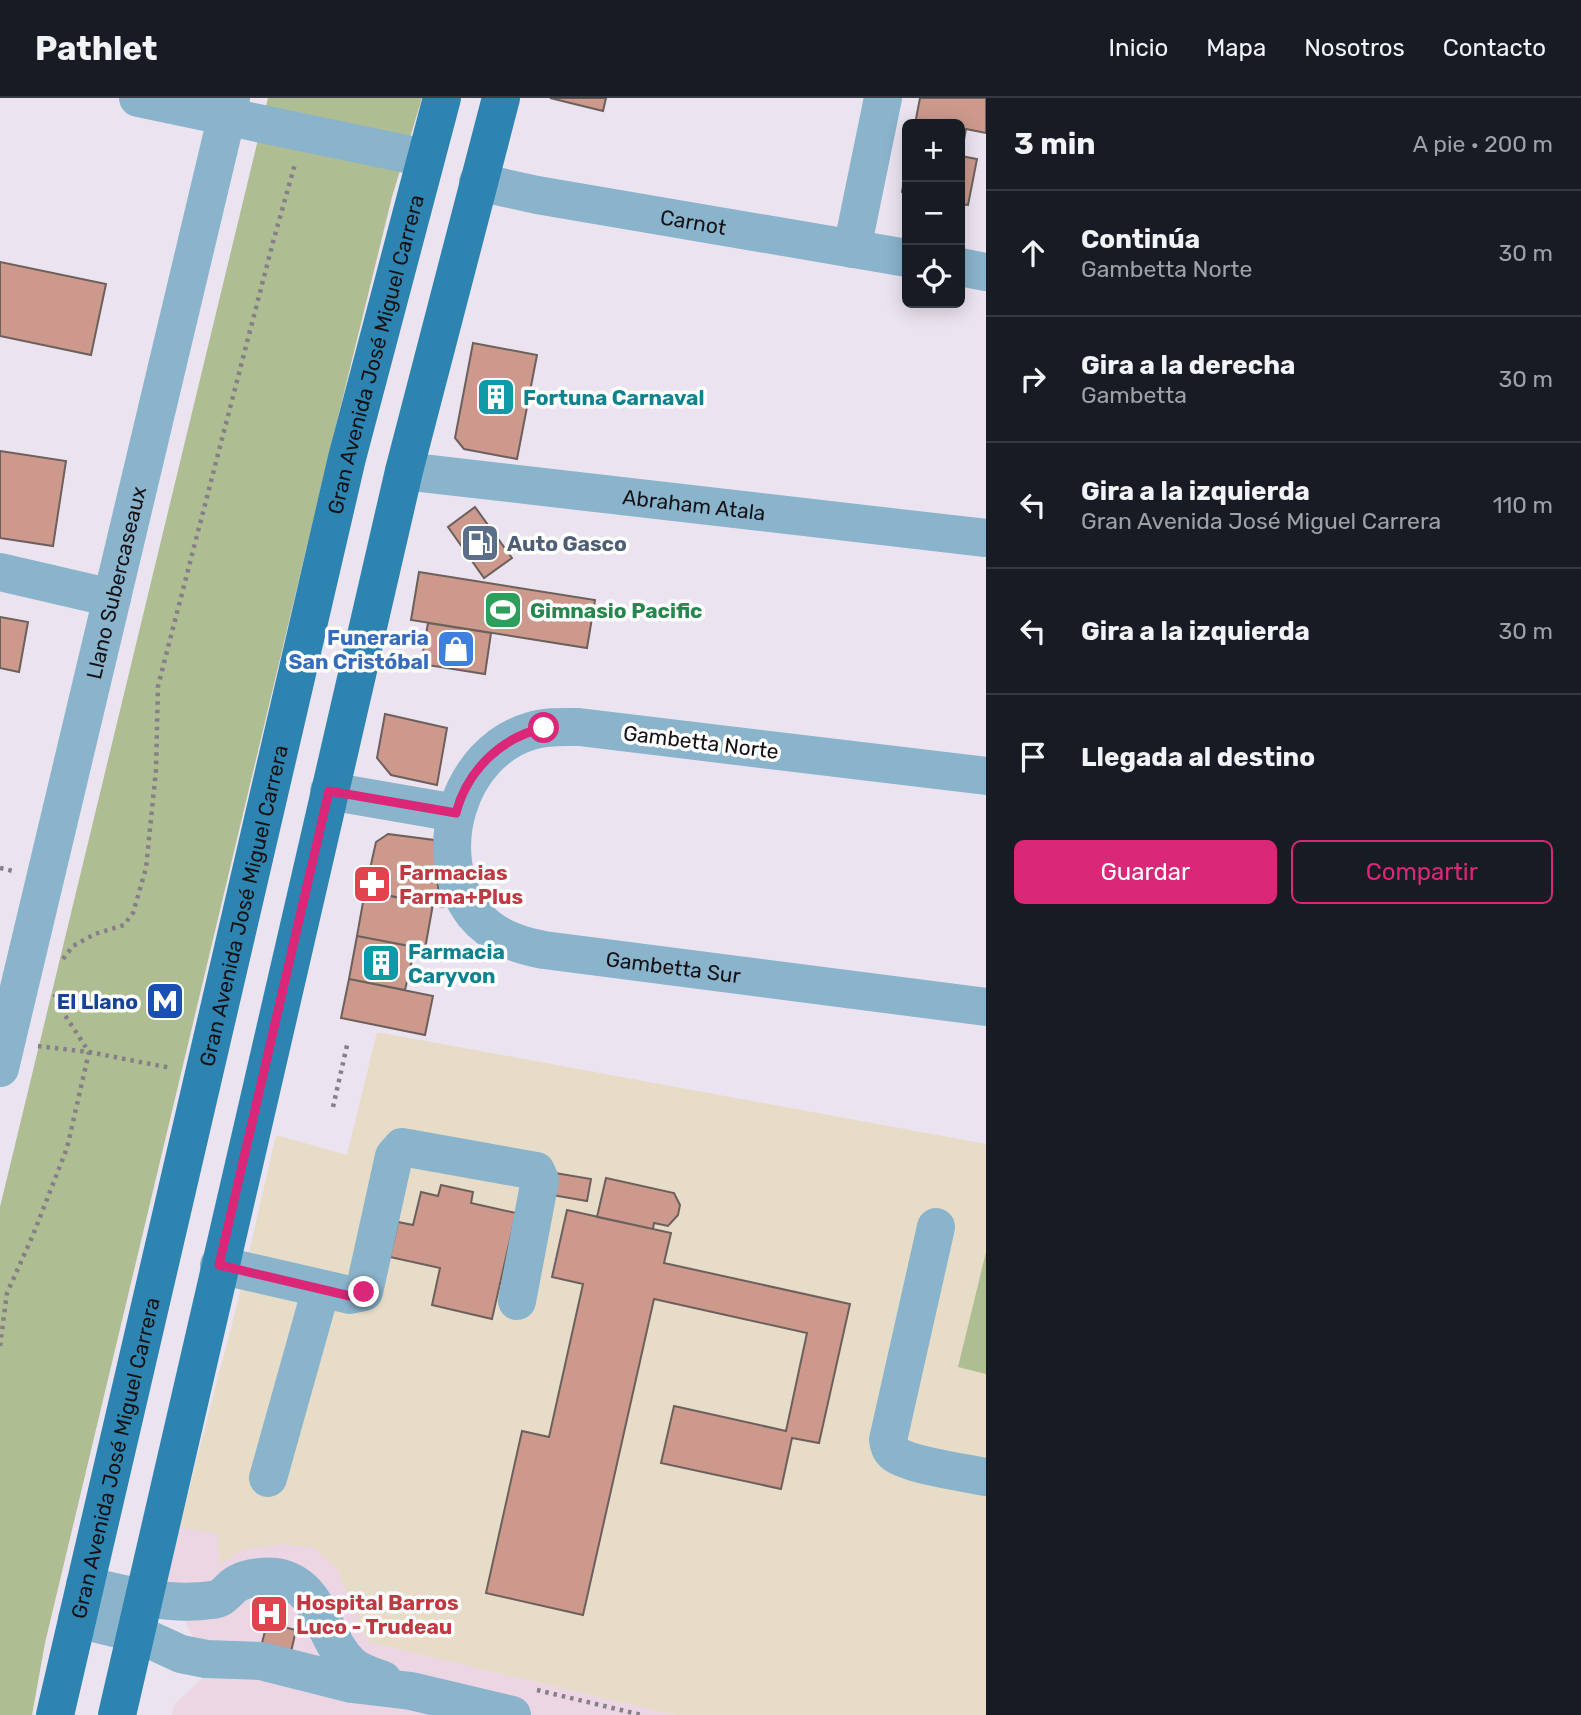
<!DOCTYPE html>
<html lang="es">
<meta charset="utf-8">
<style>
:root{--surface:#171b24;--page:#242831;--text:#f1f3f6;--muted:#9ea1a6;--line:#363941;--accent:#db2777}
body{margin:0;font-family:Rubik,sans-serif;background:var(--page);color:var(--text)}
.controls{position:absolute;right:21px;top:21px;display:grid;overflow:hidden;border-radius:10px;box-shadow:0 4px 18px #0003}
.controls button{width:63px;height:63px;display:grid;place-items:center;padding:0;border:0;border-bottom:2px solid var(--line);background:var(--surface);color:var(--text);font:35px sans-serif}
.stop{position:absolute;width:21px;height:21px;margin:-16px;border:5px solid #db2777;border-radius:50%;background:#fff}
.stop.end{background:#db2777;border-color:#fff;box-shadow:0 2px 7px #0008}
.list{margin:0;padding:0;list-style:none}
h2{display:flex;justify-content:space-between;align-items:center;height:91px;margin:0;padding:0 28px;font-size:30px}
h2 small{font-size:23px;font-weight:400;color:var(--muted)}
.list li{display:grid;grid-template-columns:46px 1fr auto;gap:21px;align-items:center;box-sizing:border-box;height:126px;padding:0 28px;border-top:2px solid var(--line)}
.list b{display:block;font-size:26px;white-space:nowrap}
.list p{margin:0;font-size:23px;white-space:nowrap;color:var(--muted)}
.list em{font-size:23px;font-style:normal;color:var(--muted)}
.actions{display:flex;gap:14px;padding:21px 28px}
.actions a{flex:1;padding:16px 0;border:2px solid var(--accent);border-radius:10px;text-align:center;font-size:24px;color:var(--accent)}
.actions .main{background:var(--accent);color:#fff}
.icon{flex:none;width:38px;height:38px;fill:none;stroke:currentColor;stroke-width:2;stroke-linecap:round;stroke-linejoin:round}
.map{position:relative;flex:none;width:986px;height:1617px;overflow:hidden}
header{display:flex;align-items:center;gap:42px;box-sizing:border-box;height:98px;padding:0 35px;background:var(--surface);border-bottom:2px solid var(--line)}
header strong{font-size:33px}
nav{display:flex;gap:38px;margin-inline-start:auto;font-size:24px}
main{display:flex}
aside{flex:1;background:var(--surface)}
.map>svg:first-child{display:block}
</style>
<header>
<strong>Pathlet</strong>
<nav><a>Inicio</a><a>Mapa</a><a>Nosotros</a><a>Contacto</a></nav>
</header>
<main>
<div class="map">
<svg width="986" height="1617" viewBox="0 0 986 1617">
<rect width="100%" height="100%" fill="#ebe4f0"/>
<!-- education -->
<path fill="#e6dcc7" d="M 377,934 L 986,1046 L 986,1617 L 674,1617 L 368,1544 L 337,1471 L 219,1467 L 179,1429 L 238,1203 L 276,1037 L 347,1057 Z"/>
<!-- medical -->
<path fill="#ecd6e3" d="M 179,1429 L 217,1436 L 220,1467 L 240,1452 L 282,1446 L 315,1450 L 337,1471 L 368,1544 L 674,1617 L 172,1617 L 174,1607 L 211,1572 L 166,1489 Z"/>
<!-- green -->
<path fill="#afbd93" d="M 268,0 L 422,0 L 392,99 L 328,360 L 45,1545 L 32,1617 L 0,1617 L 0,1109 Z
M 986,1154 L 986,1276 L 958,1269 Z"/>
<!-- building -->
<path fill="#cd998d" stroke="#6c605c" stroke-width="2" d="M 550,0 L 606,0 L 603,13 Z
M 920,0 L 986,0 L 986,35 L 966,31 L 961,58 L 977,61 L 968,107 L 960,106 L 960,26 L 915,26 Z
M 907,66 L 907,95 L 902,94 Z
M 0,164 L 106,186 L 91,257 L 0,238 Z
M 473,245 L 537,257 L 517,361 L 464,351 L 455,340 Z
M 0,353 L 66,363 L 53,448 L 0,440 Z
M 475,409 L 512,460 L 484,480 L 448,429 Z
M 419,474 L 595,502 L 587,550 L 411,522 Z
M 0,519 L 28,524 L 19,574 L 0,570 Z
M 428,525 L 491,535 L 485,576 L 421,566 Z
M 385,616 L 447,630 L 437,687 L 391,677 L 377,660 Z
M 388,736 L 434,742 L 438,789 L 443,809 L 365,793 L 376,744 Z
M 365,793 L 433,806 L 425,851 L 357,838 Z
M 357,838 L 415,849 L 405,892 L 349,881 Z
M 349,881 L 433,898 L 425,937 L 341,920 Z
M 555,1075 L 591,1081 L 587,1103 L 552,1097 Z
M 606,1080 L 674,1095 L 680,1107 L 678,1117 L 668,1128 L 654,1125 L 653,1131 L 597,1119 Z
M 441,1087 L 473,1094 L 471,1105 L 516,1115 L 492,1221 L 432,1207 L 440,1170 L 390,1159 L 398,1124 L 413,1127 L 421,1094 L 438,1098 Z
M 567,1112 L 671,1135 L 664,1165 L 850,1206 L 819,1345 L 792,1340 L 781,1391 L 661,1365 L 674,1308 L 786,1333 L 807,1235 L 654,1201 L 583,1517 L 486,1495 L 522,1333 L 549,1339 L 583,1186 L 552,1179 Z
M 267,1525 L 296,1532 L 284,1585 L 254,1577 Z"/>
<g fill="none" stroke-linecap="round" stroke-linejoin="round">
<!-- path -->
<path stroke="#857f88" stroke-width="4.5" stroke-dasharray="3.5 5" stroke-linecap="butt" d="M 0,770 L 13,773
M 63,861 L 73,848 L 95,836 L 124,827 L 133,815 L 146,770 L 156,672 L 158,588 L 273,144 L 295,66
M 38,948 L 89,954 L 171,970
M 333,1009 L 348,943
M 0,1248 L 7,1195 L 33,1137 L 67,1050 L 89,954 L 55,902 L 55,896
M 537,1592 L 642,1617"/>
<!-- minor -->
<g stroke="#8ab3cc" stroke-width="38">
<path d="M 138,0 L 425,60"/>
<path id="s1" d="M 478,84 L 537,97 L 907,160"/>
<path d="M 852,151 L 883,0"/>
<path d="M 960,169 L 986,174"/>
<path id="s2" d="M 404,373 L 986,440"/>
<path d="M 0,474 L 112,500"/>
<path id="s3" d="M 986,678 L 579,629 C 563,629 546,628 531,633 C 458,654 428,757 474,816 C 492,838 517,847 544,852 L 986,909"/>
<path d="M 329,693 L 456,715"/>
<path id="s4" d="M 0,970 L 231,0"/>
<path d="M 936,1129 L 888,1342 C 889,1348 890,1352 895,1356 C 909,1367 966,1375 986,1379"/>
<path d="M 219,1167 L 350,1197 L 364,1194 L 394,1058 L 402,1049 L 536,1073 L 540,1082 L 517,1203"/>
<path d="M 268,1380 L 321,1191"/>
<path d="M 85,1487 C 126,1497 169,1508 212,1502 C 225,1501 228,1490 238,1485 C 249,1479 269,1477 281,1480 C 322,1491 323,1541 350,1566 C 358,1574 372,1578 383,1582"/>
<path d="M 77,1521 L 135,1535 L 181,1556 L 206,1561 L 261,1563 L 352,1586 L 411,1593 L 512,1617"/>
</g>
<!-- major -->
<g stroke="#2d84b1" stroke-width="38">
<path id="s5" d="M 55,1617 L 347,360 L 442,0"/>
<path d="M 117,1617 L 404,373 L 501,0"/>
</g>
</g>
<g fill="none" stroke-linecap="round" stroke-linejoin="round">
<!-- route -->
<path stroke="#db2777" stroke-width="9" d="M 364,1194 L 350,1198 L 219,1167 L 329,693 L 456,715 C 467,673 501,639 544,630"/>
</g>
<!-- icons -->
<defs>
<symbol id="building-square" viewBox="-11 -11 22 22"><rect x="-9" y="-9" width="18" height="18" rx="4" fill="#0f9aa8" stroke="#fff"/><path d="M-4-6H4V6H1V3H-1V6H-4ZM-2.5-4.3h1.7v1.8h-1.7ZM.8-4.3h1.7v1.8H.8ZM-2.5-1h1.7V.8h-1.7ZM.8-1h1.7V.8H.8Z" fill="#fff"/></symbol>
<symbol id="fuel-square" viewBox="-11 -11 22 22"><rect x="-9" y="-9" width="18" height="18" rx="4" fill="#5c6f8a" stroke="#fff"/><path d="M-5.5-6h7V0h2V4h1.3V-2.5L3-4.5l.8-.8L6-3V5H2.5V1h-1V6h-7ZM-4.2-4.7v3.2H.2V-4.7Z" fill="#fff"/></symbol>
<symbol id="stadium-square" viewBox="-11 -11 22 22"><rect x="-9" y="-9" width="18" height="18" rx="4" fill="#2e9e5b" stroke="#fff"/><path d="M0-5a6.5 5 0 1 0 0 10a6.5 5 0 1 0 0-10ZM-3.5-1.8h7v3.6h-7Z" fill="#fff"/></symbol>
<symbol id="shop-square" viewBox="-11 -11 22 22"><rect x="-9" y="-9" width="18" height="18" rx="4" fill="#3f7fe0" stroke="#fff"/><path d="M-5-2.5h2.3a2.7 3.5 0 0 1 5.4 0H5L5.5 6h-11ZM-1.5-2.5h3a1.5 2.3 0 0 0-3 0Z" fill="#fff"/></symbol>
<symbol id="pharmacy-square" viewBox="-11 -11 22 22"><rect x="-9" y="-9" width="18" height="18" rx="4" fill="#e0444e" stroke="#fff"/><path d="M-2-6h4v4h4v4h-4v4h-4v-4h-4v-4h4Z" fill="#fff"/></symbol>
<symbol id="metro-square" viewBox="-11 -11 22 22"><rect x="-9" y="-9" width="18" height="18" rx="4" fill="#1a4fb4" stroke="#fff"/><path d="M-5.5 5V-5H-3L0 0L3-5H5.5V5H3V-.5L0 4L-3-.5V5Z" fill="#fff"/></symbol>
<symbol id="hospital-square" viewBox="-11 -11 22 22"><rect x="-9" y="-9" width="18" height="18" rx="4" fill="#e0444e" stroke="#fff"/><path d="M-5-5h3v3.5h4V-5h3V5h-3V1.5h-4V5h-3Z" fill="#fff"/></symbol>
</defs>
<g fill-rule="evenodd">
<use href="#building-square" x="474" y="277" width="44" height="44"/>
<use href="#fuel-square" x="458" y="423" width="44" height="44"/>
<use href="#stadium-square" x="481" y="490" width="44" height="44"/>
<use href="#shop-square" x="434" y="529" width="44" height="44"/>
<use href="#pharmacy-square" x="350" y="764" width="44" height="44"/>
<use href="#building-square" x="359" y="843" width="44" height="44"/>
<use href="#metro-square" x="143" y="881" width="44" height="44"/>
<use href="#hospital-square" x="247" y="1494" width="44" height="44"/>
</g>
<g text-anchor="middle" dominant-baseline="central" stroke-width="7" stroke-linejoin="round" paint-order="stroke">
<!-- street labels -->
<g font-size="21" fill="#151216" stroke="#fff">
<text stroke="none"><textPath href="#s1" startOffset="219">Carnot</textPath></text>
<text stroke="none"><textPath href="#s5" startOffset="1398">Gran Avenida José Miguel Carrera</textPath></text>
<text stroke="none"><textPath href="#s2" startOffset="292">Abraham Atala</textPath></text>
<text stroke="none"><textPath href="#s4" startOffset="499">Llano Subercaseaux</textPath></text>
<text transform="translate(701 644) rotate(7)">Gambetta Norte</text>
<text stroke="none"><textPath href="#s5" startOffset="831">Gran Avenida José Miguel Carrera</textPath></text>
<text stroke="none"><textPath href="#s3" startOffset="891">Gambetta Sur</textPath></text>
<text stroke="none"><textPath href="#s5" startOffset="264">Gran Avenida José Miguel Carrera</textPath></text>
</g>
<!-- culture labels -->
<g font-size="21" font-weight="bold" fill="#0d838f" stroke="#fff" text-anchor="start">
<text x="523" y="299">Fortuna Carnaval</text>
<text x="408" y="853">Farmacia<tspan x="408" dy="24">Caryvon</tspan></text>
</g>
<!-- service labels -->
<g font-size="21" font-weight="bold" fill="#4e5e75" stroke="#fff" text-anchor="start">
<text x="507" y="445">Auto Gasco</text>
</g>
<!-- leisure labels -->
<g font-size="21" font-weight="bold" fill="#27864d" stroke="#fff" text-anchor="start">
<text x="530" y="512">Gimnasio Pacific</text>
</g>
<!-- shop labels -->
<g font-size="21" font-weight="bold" fill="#366cbe" stroke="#fff" text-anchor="end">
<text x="429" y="539">Funeraria<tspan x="429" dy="24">San Cristóbal</tspan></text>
</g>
<!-- health labels -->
<g font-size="21" font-weight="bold" fill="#be3a42" stroke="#fff" text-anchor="start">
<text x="399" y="774">Farmacias<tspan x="399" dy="24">Farma+Plus</tspan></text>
<text x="296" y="1504">Hospital Barros<tspan x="296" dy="24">Luco - Trudeau</tspan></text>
</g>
<!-- transit labels -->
<g font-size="21" font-weight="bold" fill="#164399" stroke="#fff" text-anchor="end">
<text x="138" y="903">El Llano</text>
</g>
</g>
</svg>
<div class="controls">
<button>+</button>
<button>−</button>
<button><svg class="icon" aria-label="locate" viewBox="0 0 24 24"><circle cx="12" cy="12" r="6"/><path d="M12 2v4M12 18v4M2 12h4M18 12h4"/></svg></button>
</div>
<div class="stop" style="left:544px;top:630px"></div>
<div class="stop end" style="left:364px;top:1194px"></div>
</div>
<aside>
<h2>3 min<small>A pie · 200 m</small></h2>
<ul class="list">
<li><svg class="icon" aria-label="ahead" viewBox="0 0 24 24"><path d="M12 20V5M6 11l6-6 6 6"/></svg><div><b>Continúa</b><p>Gambetta Norte</p></div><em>30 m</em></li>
<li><svg class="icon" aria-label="right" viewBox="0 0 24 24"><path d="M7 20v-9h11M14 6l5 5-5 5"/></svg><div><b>Gira a la derecha</b><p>Gambetta</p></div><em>30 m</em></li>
<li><svg class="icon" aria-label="left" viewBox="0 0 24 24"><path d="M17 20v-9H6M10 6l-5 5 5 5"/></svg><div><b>Gira a la izquierda</b><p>Gran Avenida José Miguel Carrera</p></div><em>110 m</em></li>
<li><svg class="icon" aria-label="left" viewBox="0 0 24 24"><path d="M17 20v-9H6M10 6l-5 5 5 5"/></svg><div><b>Gira a la izquierda</b></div><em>30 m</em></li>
<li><svg class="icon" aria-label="arrive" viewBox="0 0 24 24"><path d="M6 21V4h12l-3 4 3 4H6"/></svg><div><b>Llegada al destino</b></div></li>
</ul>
<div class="actions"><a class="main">Guardar</a><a>Compartir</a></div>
</aside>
</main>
